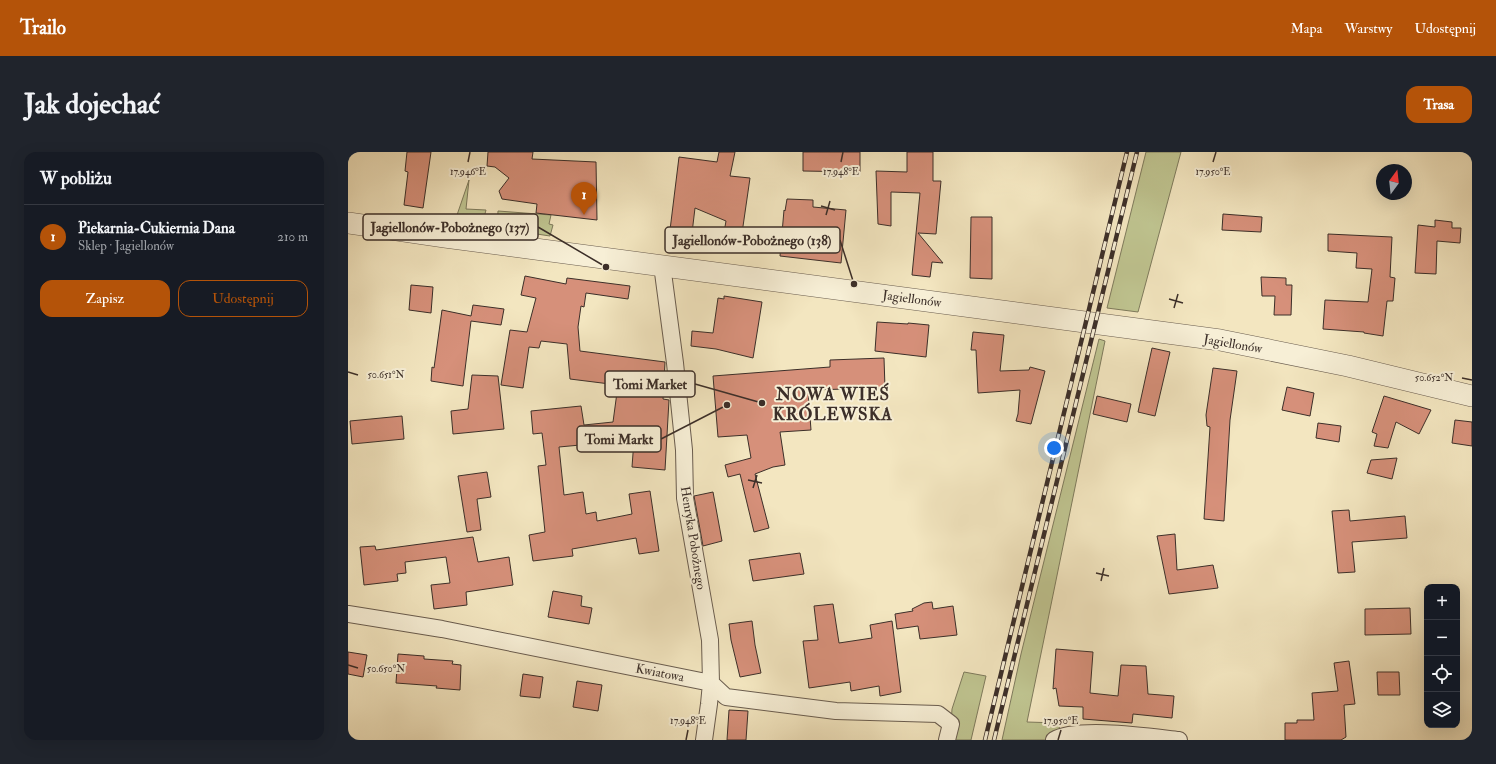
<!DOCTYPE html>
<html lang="pl">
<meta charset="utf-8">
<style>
:root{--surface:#171b24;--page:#20242c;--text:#f1f3f6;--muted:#9ea1a6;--line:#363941;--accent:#b45309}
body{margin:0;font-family:"IM FELL Double Pica",serif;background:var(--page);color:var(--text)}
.controls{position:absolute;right:12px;bottom:12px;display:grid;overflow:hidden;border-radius:8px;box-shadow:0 4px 16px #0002}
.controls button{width:36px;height:36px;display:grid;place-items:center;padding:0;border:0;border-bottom:1px solid var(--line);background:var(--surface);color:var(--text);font:20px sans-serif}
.compass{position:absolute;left:1028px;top:12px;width:36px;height:36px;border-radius:50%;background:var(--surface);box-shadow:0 4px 16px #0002;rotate:15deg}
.you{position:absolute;left:706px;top:296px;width:14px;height:14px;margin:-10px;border:3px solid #fff;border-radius:50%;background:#1a73e8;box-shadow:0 0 0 6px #1a73e833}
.badge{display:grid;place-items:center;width:26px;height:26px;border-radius:50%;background:var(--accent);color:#fff;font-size:13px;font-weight:700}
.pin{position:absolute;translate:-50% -33px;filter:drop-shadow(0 1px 2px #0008)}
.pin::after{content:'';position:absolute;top:21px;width:14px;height:12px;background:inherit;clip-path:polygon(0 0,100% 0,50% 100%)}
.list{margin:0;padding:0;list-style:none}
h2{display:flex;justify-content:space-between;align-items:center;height:52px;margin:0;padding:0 16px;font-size:17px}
h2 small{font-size:13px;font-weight:400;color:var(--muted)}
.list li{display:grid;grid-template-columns:26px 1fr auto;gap:12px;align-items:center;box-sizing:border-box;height:64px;padding:0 16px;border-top:1px solid var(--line)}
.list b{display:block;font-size:15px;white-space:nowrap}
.list p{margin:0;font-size:13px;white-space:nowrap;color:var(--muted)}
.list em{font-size:13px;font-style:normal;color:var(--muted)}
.actions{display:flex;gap:8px;padding:12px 16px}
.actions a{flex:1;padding:9px 0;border:1px solid var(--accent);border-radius:12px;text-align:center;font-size:14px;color:var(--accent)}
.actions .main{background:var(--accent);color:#fff}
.icon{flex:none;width:22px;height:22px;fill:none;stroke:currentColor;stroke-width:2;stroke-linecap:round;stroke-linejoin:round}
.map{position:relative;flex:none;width:1124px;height:588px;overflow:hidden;border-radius:12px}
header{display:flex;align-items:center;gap:24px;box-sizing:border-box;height:56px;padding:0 20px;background:var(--accent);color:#fff}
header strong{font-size:19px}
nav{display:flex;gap:22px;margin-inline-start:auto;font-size:14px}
.intro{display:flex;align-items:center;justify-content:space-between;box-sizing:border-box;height:96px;padding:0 24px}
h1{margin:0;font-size:28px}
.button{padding:10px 18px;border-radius:12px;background:var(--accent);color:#fff;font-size:14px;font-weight:700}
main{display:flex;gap:24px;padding:0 24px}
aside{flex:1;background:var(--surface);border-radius:12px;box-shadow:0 4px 16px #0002}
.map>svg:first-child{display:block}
</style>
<header>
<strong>Trailo</strong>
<nav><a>Mapa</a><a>Warstwy</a><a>Udostępnij</a></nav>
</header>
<div class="intro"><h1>Jak dojechać</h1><a class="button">Trasa</a></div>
<main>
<aside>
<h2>W pobliżu<small></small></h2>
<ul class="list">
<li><span class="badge">1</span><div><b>Piekarnia-Cukiernia Dana</b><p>Sklep · Jagiellonów</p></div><em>210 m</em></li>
</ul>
<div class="actions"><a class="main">Zapisz</a><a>Udostępnij</a></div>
</aside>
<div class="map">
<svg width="1124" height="588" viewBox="0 0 1124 588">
<rect width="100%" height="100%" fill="#f3e6c0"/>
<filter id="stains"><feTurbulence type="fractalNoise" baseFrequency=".005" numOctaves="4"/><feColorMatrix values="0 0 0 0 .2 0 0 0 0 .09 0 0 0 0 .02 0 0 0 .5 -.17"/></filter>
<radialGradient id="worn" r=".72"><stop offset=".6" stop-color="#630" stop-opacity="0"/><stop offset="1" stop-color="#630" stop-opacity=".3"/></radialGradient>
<!-- green -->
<path fill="#bfc490" stroke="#7e7a5c" d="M 798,0 L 833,0 L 790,160 L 759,156 Z
M 121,28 L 118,57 L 138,58 L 134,73 L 111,70 L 109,63 Z
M 150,59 L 203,63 L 201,72 L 205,73 L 202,84 L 149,76 Z
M 751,187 L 757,189 L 679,570 L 710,571 L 714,585 L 706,588 L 654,588 L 673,502 Z
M 616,520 L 638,524 L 623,588 L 599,588 L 603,572 L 604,557 Z"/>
<!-- building -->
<path fill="#d6907a" stroke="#3c2f29" d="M 59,0 L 83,0 L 75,56 L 56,53 L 60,20 L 57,19 Z
M 140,0 L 185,0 L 184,7 L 248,10 L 249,68 L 188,61 L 189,52 L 154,47 L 151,39 L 161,26 L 147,15 L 139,14 Z
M 371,0 L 387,0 L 382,24 L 402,26 L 392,95 L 374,92 L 378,69 L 347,56 L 344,81 L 322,78 L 331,5 L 369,10 Z
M 455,0 L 512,0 L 512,20 L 455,19 Z
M 559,0 L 585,0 L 585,29 L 593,29 L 588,82 L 570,81 L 595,111 L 584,110 L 582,125 L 564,123 L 572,41 L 543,40 L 543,74 L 530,72 L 528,19 L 559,20 Z
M 439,47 L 465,48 L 465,55 L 498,58 L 493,111 L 432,104 L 436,58 L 437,59 Z
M 875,62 L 914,65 L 913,80 L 874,78 Z
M 623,65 L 644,65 L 644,127 L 622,126 Z
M 1087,68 L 1104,70 L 1104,76 L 1113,76 L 1112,91 L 1089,89 L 1088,122 L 1067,121 L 1070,73 L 1087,75 Z
M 980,82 L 1044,85 L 1042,125 L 1047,126 L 1045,149 L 1039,149 L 1035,184 L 1016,181 L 1016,180 L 975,177 L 977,148 L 1020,150 L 1024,117 L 1008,116 L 1009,101 L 980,99 Z
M 177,124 L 218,132 L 219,126 L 282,134 L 280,147 L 238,141 L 236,155 L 233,154 L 230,175 L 232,199 L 317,210 L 315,247 L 321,248 L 317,318 L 284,315 L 286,288 L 211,295 L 216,343 L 235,340 L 238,362 L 248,360 L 249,369 L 284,362 L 281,342 L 302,339 L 311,399 L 291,402 L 288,386 L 224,397 L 225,404 L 185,409 L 181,383 L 197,380 L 190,314 L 198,313 L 194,281 L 185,282 L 183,259 L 233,254 L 236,273 L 265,270 L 270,233 L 222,227 L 219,192 L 193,189 L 191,196 L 181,195 L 175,236 L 153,233 L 162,178 L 179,180 L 188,146 L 173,143 Z
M 913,125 L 938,126 L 938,133 L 944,133 L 943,163 L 926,163 L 927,144 L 914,144 Z
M 63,133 L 85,135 L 83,161 L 61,158 Z
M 376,144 L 414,150 L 405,206 L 368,197 L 343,194 L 344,179 L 365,181 L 370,146 L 376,147 Z
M 125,153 L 156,157 L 153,173 L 123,169 L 115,234 L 83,229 L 84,215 L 86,216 L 94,158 L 123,164 Z
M 529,170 L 560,172 L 560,171 L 581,173 L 578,205 L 527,199 Z
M 625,180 L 656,183 L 652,219 L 681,218 L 682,215 L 697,219 L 683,272 L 668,269 L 670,262 L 672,238 L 630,241 L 628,198 L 623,198 Z
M 804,196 L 822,200 L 807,264 L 790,260 Z
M 536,206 L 537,236 L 460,238 L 463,278 L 432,280 L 437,313 L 425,315 L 407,322 L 421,376 L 406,380 L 392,322 L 380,325 L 377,313 L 403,306 L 399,283 L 370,285 L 365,224 L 482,215 L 482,208 Z
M 865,216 L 889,219 L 882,268 L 876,369 L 856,367 L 862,275 L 859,274 L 858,263 Z
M 124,223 L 150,224 L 156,277 L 105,282 L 103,259 L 120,257 Z
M 939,235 L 966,241 L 962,264 L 934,258 Z
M 749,244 L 783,252 L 779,270 L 745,262 Z
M 1036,244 L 1083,258 L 1071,282 L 1048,270 L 1040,296 L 1026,294 L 1029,282 L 1024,280 Z
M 54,264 L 56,287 L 4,292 L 2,269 Z
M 1107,268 L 1124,270 L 1124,294 L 1104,291 Z
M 970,271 L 993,274 L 991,290 L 968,286 Z
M 1049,306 L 1044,327 L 1019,321 L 1023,308 Z
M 139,320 L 143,345 L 129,347 L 133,378 L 119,380 L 110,324 Z
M 365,340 L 374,389 L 355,394 L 346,344 Z
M 1001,358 L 1002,369 L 1057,364 L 1059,386 L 1004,390 L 1007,420 L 990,421 L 984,359 Z
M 827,382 L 829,418 L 865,413 L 870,436 L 821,442 L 809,384 Z
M 125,385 L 130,410 L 161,405 L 165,433 L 118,440 L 119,453 L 86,457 L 83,433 L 102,431 L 98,405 L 57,410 L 58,421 L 49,422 L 50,429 L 16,433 L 12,395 L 27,394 L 28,398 Z
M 452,401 L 456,422 L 405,429 L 401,408 Z
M 205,439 L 234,444 L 233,454 L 244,456 L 241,472 L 200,465 Z
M 584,450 L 585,457 L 605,454 L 609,483 L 572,487 L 570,474 L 549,477 L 547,462 L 565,459 L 564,457 L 576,451 Z
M 485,452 L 491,491 L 524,486 L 522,473 L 544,469 L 553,540 L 532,544 L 531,534 L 503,539 L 502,530 L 461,536 L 455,489 L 470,488 L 466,454 Z
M 1062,456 L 1063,482 L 1017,483 L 1017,457 Z
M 404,469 L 407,493 L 413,521 L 392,525 L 383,488 L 381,472 Z
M 708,497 L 745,500 L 742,541 L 770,544 L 773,513 L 798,514 L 800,542 L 826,544 L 824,566 L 785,562 L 784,571 L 735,567 L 735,555 L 711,554 L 708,536 L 705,537 Z
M 0,500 L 19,503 L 15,525 L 0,522 Z
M 50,502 L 76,504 L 76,507 L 105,509 L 104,512 L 113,513 L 112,538 L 88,536 L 89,534 L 48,531 Z
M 1001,509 L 1007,552 L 996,553 L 998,585 L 993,588 L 937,588 L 937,571 L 949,571 L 949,568 L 966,568 L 964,541 L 990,539 L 986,511 Z
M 1029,520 L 1051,520 L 1052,543 L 1030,543 Z
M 175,522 L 195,525 L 192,546 L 172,544 Z
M 229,529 L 254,533 L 250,559 L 225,555 Z
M 381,558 L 400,559 L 398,588 L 379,588 Z"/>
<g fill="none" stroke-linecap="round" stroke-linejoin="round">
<defs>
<path id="minor" d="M 314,113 L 327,211 L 336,298 L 337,346 L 362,488 L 363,531 L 361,552 L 356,588
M 0,462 L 94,477 L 363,531 L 378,545 L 488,559 L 590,562 L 603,572 L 599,588
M 706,588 C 729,574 803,585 831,588"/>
<path id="tertiary" d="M 0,71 L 97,85 L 872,188 L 1000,214 L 1124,244"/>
</defs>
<!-- minor casing -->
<use href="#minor" stroke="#6a5d4f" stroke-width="18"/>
<!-- tertiary casing -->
<use href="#tertiary" stroke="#6a5d4f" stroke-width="22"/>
<!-- minor -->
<use href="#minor" stroke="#f7efd6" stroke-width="16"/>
<!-- tertiary -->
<use href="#tertiary" stroke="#f7efd6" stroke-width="21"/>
<defs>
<path id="rail" d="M 637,588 L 779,0
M 646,588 L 789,0"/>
</defs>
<!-- rail casing -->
<use href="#rail" stroke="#3c2f29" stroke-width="4.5"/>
<!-- rail -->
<use href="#rail" stroke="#f7efd6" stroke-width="3" stroke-dasharray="9" stroke-linecap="butt"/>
</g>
<!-- ticks -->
<path fill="none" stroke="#3c2f29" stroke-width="1.5" d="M 120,10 L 122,0M 493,10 L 495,0M 865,10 L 868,0M 473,54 L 487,58M 478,63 L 482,49M 821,147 L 835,151M 826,156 L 830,142M 0,220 L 10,223M 1114,226 L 1124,228M 400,328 L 414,331M 405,336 L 409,323M 748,421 L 761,424M 753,429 L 756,416M 0,513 L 10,516M 338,588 L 340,578M 710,588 L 713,578"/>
<g text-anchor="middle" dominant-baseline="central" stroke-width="4" stroke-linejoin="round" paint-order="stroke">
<!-- street labels -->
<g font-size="13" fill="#3c2f29" stroke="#f7efd6">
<text transform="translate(564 147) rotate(8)">Jagiellonów</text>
<text transform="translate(885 192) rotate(10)">Jagiellonów</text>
<text transform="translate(345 386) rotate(81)">Henryka Pobożnego</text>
<text transform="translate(312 521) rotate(11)">Kwiatowa</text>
</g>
<!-- district labels -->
<g font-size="17" font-weight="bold" letter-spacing="1" fill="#3c2f29" stroke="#f7efd6">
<text x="485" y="242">NOWA WIEŚ<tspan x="485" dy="20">KRÓLEWSKA</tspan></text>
</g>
</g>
<g font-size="10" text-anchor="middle" fill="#3c2f29" stroke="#f7efd6" stroke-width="4" stroke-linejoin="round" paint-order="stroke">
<text x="120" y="23">17.946°E</text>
<text x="493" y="23">17.948°E</text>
<text x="865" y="23">17.950°E</text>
<text x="38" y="226">50.651°N</text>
<text x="1086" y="229">50.652°N</text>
<text x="38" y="520">50.650°N</text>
<text x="340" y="572">17.948°E</text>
<text x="713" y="572">17.950°E</text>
</g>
<!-- callouts -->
<path fill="none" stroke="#3c2f29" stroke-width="1.5" d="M258 115L190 75M506 132L492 88M414 251L347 232M379 253L313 287"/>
<g fill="#3c2f29" stroke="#f7efd6" stroke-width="1.5">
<circle cx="258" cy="115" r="4"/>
<circle cx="506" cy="132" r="4"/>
<circle cx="414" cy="251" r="4"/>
<circle cx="379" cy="253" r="4"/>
</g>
<g fill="#f7efd6" stroke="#3c2f29" stroke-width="1.5">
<rect x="15" y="62" width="175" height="26" rx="4"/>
<rect x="317" y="75" width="175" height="26" rx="4"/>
<rect x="257" y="219" width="90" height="26" rx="4"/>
<rect x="229" y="274" width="84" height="26" rx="4"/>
</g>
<g font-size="14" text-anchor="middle" font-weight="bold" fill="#3c2f29">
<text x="102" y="80">Jagiellonów-Pobożnego (137)</text>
<text x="404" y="93">Jagiellonów-Pobożnego (138)</text>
<text x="302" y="237">Tomi Market</text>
<text x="271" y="292">Tomi Markt</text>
</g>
<rect width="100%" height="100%" filter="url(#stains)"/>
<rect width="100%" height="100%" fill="url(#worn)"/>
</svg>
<div class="controls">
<button>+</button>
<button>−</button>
<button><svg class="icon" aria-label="locate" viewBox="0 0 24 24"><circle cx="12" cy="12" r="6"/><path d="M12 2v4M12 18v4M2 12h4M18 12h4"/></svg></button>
<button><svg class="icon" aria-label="layers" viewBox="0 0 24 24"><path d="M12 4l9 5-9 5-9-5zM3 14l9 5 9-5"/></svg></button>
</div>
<svg class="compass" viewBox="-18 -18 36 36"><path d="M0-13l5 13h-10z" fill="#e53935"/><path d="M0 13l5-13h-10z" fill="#9ea1a6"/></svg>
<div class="you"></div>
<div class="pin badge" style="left:236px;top:63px">1</div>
</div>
</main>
